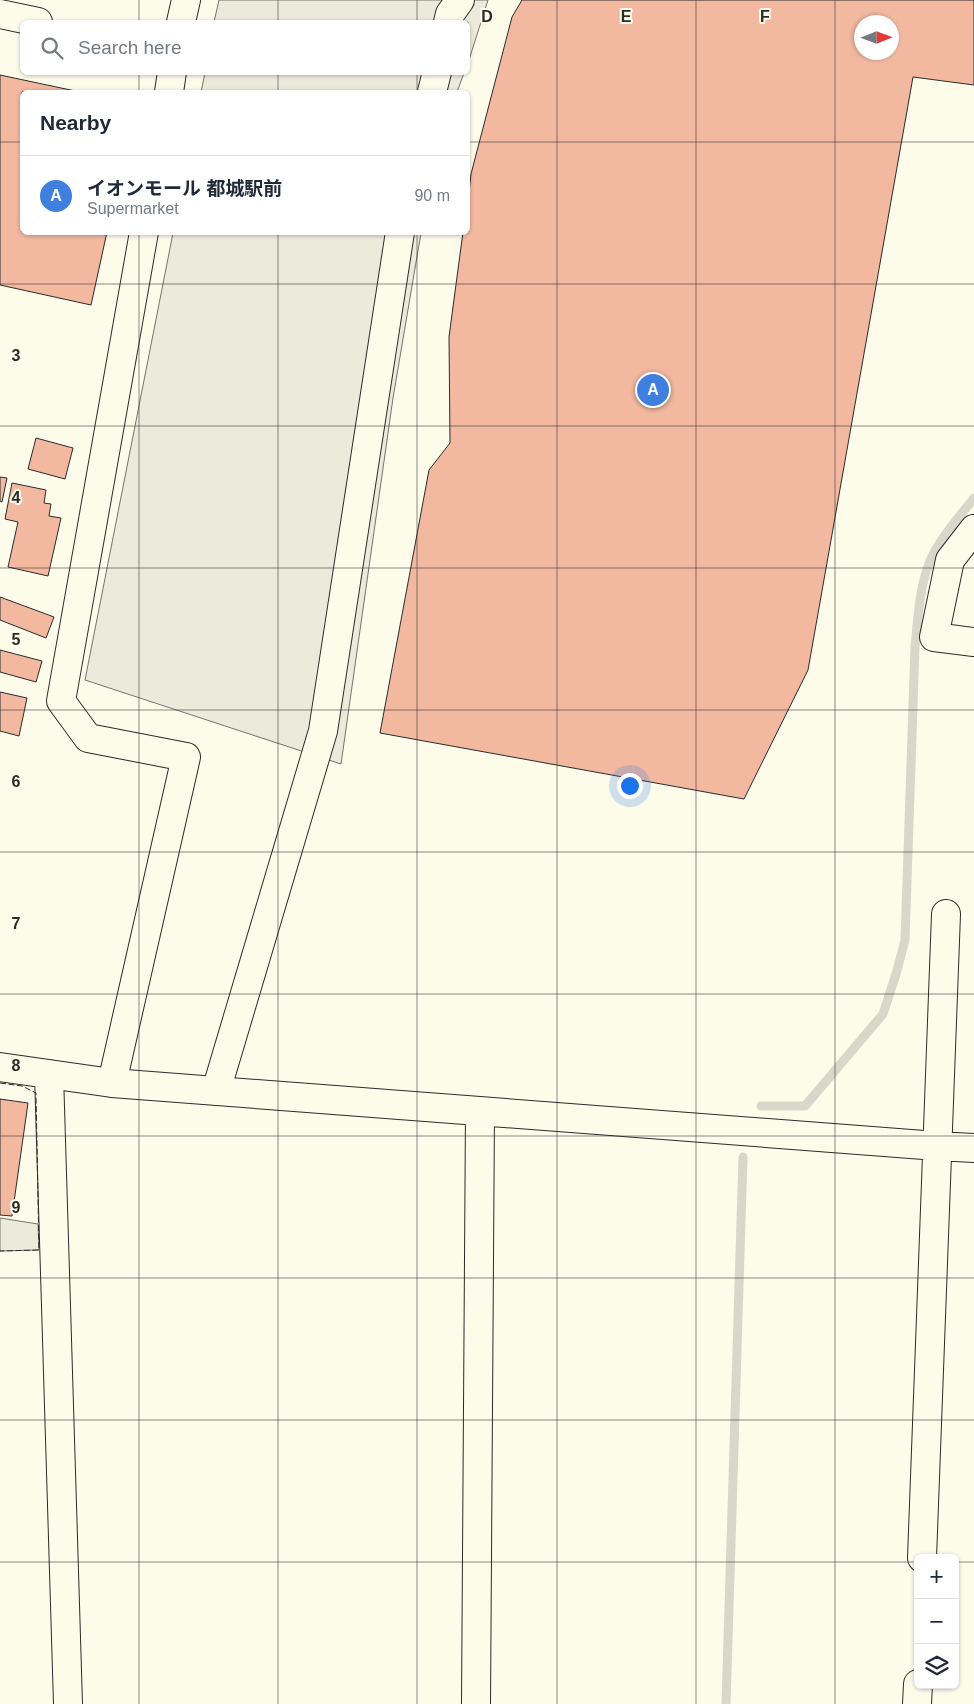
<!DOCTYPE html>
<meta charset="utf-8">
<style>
:root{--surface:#fff;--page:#f6f6f7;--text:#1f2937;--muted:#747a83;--line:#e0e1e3;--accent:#db2777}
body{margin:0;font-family:Arial,"Noto Sans JP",sans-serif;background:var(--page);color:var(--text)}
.controls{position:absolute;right:15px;bottom:15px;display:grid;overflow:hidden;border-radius:8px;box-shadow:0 1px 4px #0004}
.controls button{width:45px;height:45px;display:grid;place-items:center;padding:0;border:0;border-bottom:1px solid var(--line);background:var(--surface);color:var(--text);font:25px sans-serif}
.compass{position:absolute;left:854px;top:15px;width:45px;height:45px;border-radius:50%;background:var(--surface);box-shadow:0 1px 4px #0004;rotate:89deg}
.you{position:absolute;left:629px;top:785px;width:18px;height:18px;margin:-12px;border:4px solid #fff;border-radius:50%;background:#1a73e8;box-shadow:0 0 0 8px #1a73e833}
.badge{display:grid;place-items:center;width:32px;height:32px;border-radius:50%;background:var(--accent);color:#fff;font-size:16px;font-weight:700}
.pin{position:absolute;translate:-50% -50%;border:2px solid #fff;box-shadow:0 1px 5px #0006}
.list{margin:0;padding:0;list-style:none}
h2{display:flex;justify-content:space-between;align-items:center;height:65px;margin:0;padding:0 20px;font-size:21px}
h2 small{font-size:16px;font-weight:400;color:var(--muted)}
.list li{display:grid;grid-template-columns:32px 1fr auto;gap:15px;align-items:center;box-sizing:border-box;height:80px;padding:0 20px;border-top:1px solid var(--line)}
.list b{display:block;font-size:19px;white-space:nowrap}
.list p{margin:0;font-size:16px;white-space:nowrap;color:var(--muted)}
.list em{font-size:16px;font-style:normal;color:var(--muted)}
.icon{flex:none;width:28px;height:28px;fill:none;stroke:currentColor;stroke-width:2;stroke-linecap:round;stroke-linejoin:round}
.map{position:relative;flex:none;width:974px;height:1704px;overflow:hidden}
.search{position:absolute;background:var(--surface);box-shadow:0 1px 4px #0004;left:20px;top:20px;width:450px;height:55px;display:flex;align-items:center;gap:12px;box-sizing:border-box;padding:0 18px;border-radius:8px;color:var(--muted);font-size:19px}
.panel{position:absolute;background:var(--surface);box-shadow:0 1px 4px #0004;left:20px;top:90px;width:450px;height:145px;border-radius:8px}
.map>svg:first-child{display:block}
</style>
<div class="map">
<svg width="974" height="1704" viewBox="0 0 974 1704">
<rect width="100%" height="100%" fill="#fdfbea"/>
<!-- parking -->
<path fill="#eceadb" stroke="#74746e" d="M 219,0 L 488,0 L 468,63 L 468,22 L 214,22 Z
M 205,73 L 464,73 L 457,92 L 201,92 Z
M 173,233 L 421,233 L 393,398 L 341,764 L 85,680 Z
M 0,1218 L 38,1224 L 39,1250 L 0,1251 Z"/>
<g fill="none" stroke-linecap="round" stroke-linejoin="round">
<!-- stream -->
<path stroke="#d8d7c9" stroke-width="9" d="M 761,1106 L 805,1106 L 883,1014 L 896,974 L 905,940 L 915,647 C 918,615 920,571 939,544 C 949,528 962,513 974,498
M 726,1704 L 743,1157"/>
</g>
<!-- building -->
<path fill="#f2b8a0" stroke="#2b2b2b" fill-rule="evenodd" d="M 522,0 L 974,0 L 974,85 L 913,77 L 808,670 L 744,799 L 380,733 L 429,470 L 450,443 L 449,337 L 463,232 L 468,232 L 468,202 L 471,174 L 512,17 ZM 862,22 L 892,22 L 892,52 L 862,52 Z
M 0,75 L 80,92 L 22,92 L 22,232 L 107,232 L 91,305 L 0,285 Z
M 36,438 L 73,448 L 65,479 L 28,469 Z
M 0,477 L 7,478 L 2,502 L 0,501 Z
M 12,483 L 46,490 L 44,503 L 51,504 L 49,516 L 61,518 L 48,576 L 8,567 L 18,522 L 5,519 Z
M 0,597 L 54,617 L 46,638 L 0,620 Z
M 0,650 L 42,661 L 36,682 L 0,672 Z
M 0,692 L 27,698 L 19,736 L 0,731 Z
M 0,1099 L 28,1103 L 12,1216 L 0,1215 Z"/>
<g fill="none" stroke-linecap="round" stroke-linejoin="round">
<defs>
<path id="minor" d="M 0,14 L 38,22
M 181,22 L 186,0
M 448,22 L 450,14 L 460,0
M 169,92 L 172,72
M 432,92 L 437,72
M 974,529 L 950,560 L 934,637 L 974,642
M 0,1067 L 112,1083 L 937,1146 L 974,1148
M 49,1074 L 68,1704
M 112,1083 L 186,757 L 88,738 L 61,701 L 144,232
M 216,1091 L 323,731 L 400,232
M 922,1558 L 946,914
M 476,1704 L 480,1111
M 917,1704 L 918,1684"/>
</defs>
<!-- minor casing -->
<use href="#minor" stroke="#2b2b2b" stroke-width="30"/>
<!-- minor -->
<use href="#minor" stroke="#fdfbea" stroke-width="28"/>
<!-- fence -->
<path stroke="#2b2b2b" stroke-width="1" stroke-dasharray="6 2.5" stroke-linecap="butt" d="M 0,1083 L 22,1086 L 36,1093 L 39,1250 L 0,1251"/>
</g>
<!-- grid -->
<path fill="none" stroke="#2b2b2b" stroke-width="1" stroke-opacity="0.55" d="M 139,0 L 139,22M 278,0 L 278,22M 417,0 L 417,22M 557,0 L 557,1704M 696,0 L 696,1704M 835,0 L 835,1704M 139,72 L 139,92M 278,72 L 278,92M 417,72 L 417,92M 0,142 L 22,142M 468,142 L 974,142M 139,232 L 139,1704M 278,232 L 278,1704M 417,232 L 417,1704M 0,284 L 974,284M 0,426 L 974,426M 0,568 L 974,568M 0,710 L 974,710M 0,852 L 974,852M 0,994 L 974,994M 0,1136 L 974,1136M 0,1278 L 974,1278M 0,1420 L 974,1420M 0,1562 L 918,1562M 955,1562 L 974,1562"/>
<g font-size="16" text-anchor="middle" font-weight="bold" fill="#2b2b2b" stroke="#fdfbea" stroke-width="4" stroke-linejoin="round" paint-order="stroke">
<text x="487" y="22">D</text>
<text x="626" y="22">E</text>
<text x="765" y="22">F</text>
<text x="16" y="361">3</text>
<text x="16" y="503">4</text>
<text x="16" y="645">5</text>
<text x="16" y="787">6</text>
<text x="16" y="929">7</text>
<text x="16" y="1071">8</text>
<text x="16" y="1213">9</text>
</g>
</svg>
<div class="controls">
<button>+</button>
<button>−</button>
<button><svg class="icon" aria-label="layers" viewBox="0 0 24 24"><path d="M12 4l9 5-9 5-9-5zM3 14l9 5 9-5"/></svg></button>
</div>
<svg class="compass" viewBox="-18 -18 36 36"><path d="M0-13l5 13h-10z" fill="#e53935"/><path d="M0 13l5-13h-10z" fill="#747a83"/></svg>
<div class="you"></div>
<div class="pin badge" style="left:653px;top:390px;background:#3f7fe0">A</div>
<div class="search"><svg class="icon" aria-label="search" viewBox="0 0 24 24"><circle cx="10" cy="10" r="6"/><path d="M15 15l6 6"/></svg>Search here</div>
<section class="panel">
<h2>Nearby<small></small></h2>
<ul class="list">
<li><span class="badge" style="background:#3f7fe0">A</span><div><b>イオンモール 都城駅前</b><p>Supermarket</p></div><em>90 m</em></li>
</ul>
</section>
</div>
